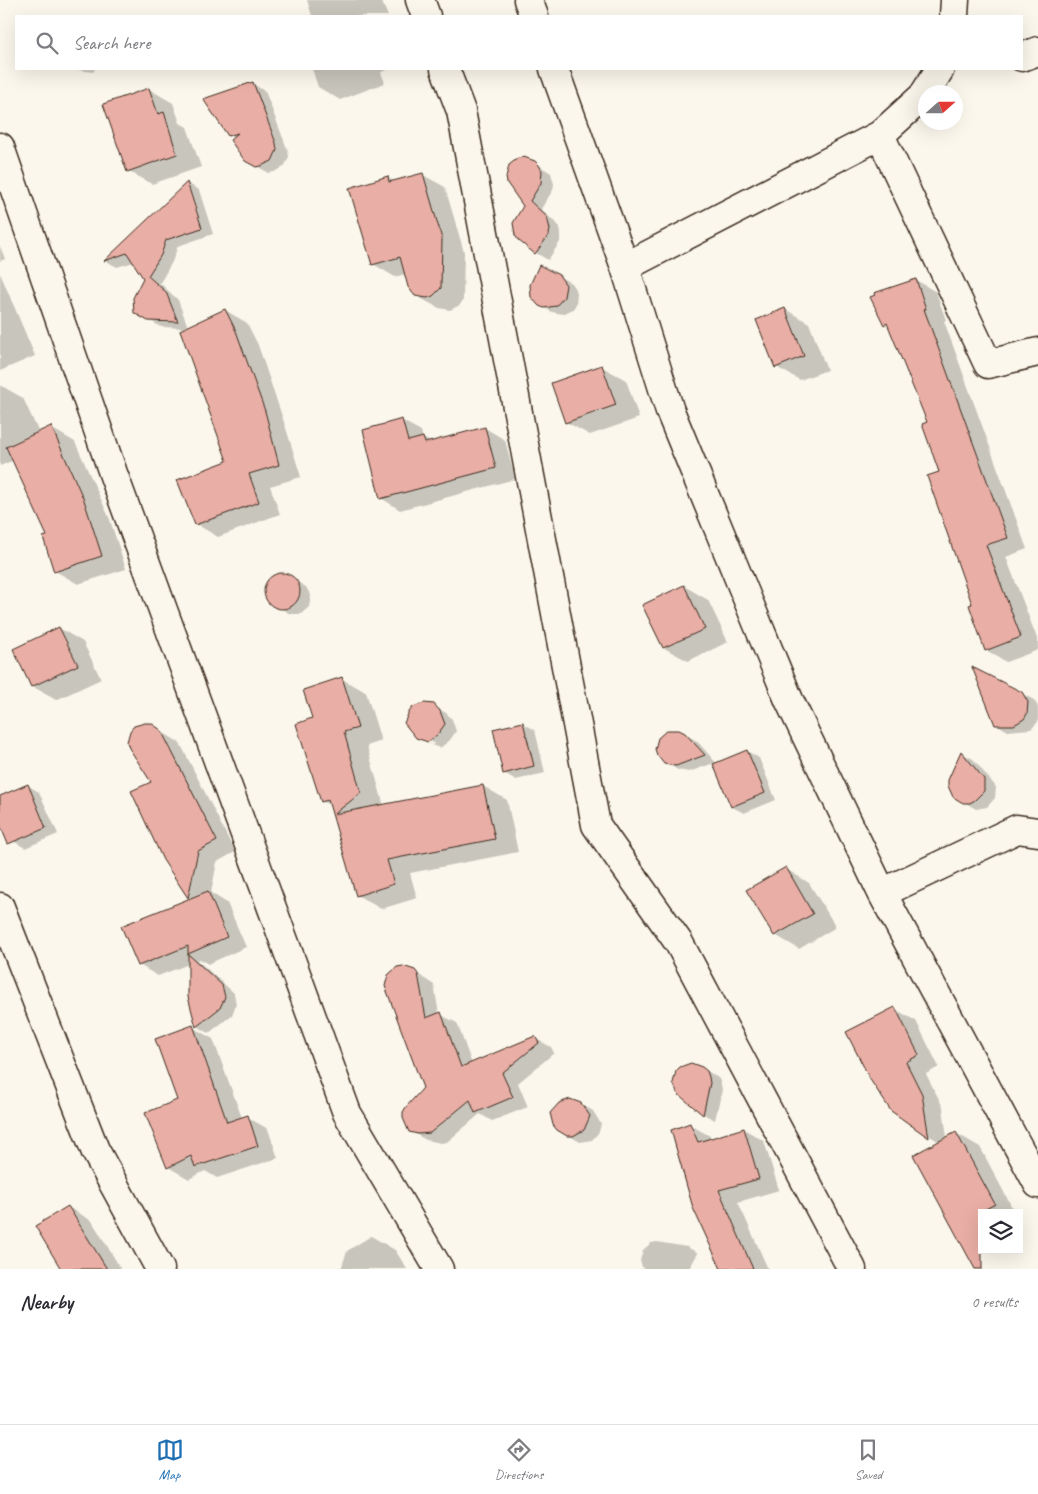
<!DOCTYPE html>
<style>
:root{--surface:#fff;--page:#f2f2f3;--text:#2b2b33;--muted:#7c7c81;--line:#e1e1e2;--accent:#1f6fb2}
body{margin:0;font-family:Caveat,sans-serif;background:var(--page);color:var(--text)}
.controls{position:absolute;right:15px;bottom:15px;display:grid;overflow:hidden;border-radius:0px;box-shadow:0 5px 20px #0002}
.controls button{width:45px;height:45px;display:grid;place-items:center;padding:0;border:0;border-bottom:1px solid var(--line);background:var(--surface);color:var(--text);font:25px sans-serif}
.compass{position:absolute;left:918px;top:85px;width:45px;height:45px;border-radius:50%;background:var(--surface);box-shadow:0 5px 20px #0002;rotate:69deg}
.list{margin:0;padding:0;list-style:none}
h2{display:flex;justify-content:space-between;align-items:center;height:65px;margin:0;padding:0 20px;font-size:21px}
h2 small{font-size:16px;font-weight:400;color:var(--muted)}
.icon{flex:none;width:28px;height:28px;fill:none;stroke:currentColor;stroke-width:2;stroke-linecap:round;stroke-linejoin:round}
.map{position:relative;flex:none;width:1038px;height:1269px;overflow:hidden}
.search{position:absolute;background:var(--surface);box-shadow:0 5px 20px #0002;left:15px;right:15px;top:15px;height:55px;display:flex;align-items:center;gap:12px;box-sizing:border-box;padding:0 18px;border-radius:0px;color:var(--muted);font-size:19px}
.sheet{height:155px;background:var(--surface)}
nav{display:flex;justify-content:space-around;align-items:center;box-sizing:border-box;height:70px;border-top:1px solid var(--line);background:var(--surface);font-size:14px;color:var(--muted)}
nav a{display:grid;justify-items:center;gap:2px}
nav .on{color:var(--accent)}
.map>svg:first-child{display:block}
</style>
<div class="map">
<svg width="1038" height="1269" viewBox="0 0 1038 1269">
<rect width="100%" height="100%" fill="#fbf7ec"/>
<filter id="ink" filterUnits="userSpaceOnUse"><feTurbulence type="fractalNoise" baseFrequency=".02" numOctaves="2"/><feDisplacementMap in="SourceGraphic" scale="10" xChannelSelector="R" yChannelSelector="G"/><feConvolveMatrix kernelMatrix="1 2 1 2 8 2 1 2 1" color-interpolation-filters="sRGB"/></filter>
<g filter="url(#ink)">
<!-- shadow -->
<path fill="#0003" d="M 307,0 L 381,0 L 388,16 L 312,16 Z
M 73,69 L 95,69 L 93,72 Z
M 312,69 L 389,69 L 381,72 L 385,83 L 340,100 L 318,87 Z
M 253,84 L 265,91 L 288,151 L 289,157 L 284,167 L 274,172 L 269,173 L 246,160 L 234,138 L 229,135 Z
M 149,89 L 173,103 L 180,123 L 187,127 L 201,167 L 152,184 L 128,171 Z
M 529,159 L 551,173 L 554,184 L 553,190 L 541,209 L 559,226 L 561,231 L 560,242 L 548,260 L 536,253 L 519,239 Z
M 423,175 L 445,187 L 464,252 L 463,300 L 460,305 L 450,310 L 439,308 L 416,296 L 405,274 L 395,277 L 373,264 L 387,177 L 395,182 Z
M 187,183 L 199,190 L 213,234 L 178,246 L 172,262 L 160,283 L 178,300 L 188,327 L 225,310 L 247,323 L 258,345 L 285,425 L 301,477 L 270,486 L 280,514 L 218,537 L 196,524 L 229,462 L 187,328 L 161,327 L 135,312 L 145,278 L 134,262 L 117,267 L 106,261 Z
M 0,246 L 5,259 L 0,261 Z
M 0,273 L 35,356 L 0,371 Z
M 558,276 L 571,283 L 577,292 L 576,304 L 573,309 L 563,314 L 552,312 L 539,305 Z
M 916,280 L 936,292 L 946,320 L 944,321 L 1027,549 L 1006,557 L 1038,641 L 1038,650 L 1006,662 L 986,650 L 929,423 L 890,326 L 885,324 Z
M 785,309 L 809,323 L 827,370 L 800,380 L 776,367 Z
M 602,367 L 626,380 L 639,418 L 590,435 L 566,422 Z
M 0,385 L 23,398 L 39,433 L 51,428 L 75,442 L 109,517 L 126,569 L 78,584 L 55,571 L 48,537 L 14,460 L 0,466 Z
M 401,420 L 421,431 L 423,438 L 431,442 L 485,428 L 505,440 L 515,479 L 400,510 L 381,498 Z
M 282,574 L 306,587 L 311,596 L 309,607 L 301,614 L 290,614 L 269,600 L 266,595 L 266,589 L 271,580 Z
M 684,586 L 708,600 L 728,642 L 688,661 L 664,648 L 644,605 Z
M 59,628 L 83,642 L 101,679 L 56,700 L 32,686 Z
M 342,679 L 366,692 L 381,741 L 367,746 L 384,806 L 483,786 L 507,800 L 518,852 L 410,873 L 417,898 L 381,909 L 357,895 L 331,806 L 322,801 L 314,719 Z
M 1021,693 L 1034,700 L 1038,707 L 1038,722 L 1031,729 L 1008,731 L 996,724 Z
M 434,706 L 446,713 L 452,719 L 456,731 L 450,740 L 440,748 L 428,744 L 433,745 L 434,743 L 424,739 L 424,741 L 416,737 Z
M 523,723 L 535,730 L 545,773 L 516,780 L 504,773 Z
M 151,725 L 180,743 L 235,852 L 217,862 L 211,893 L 227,903 L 246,947 L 208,964 L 200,959 L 197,960 L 234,993 L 236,1004 L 232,1015 L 209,1033 L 197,1026 L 189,964 L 158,976 L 139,965 L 192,898 L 189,897 L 162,857 L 153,782 Z
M 684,734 L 697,741 L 717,764 L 747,751 L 759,758 L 776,800 L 744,813 L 732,807 L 714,763 L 689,772 L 678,770 L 665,763 Z
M 962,753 L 973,759 L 996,787 L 995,798 L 987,807 L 976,809 L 954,796 Z
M 27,785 L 39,792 L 58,834 L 25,848 L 13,841 L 0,812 L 0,798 Z
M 786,869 L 809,883 L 836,927 L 799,949 L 775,935 Z
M 409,968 L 434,985 L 439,1014 L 457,1023 L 472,1064 L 534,1038 L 551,1047 L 554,1053 L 518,1083 L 528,1107 L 492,1121 L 480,1114 L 447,1142 L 441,1143 L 426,1140 L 410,1131 L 424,1088 Z
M 895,1009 L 916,1021 L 939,1067 L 926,1074 L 943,1107 L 947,1138 L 956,1133 L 980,1147 L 1015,1213 L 982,1213 L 939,1142 L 892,1110 Z
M 192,1027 L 213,1039 L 242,1118 L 247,1117 L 268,1129 L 278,1158 L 217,1178 L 205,1171 L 189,1179 L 168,1167 Z
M 697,1065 L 714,1075 L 719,1079 L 721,1084 L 722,1090 L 715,1120 L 703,1114 Z
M 581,1104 L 593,1111 L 601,1124 L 599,1132 L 592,1140 L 580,1142 L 558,1129 Z
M 690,1125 L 710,1136 L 711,1139 L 744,1129 L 764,1141 L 779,1190 L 738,1202 L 768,1269 L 722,1269 Z
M 68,1207 L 92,1221 L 121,1269 L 63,1269 Z
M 371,1236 L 395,1250 L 407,1269 L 341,1269 L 347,1251 Z
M 657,1242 L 687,1247 L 698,1253 L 689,1269 L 643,1269 L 640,1261 L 643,1250 L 651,1243 Z"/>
<!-- building -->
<path fill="#e9aea5" stroke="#3b2a1e" d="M 253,82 L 276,143 L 277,150 L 272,161 L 261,166 L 256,167 L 245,161 L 230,140 L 238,133 L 228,136 L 203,99 Z
M 149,88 L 158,114 L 164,112 L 177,154 L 127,172 L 103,104 Z
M 524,157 L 535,161 L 539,165 L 542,171 L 541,183 L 530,201 L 547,217 L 550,229 L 549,235 L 535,254 L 518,240 L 515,235 L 513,223 L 523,206 L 507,183 L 506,177 L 509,165 L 518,158 Z
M 423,173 L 442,239 L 441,288 L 433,296 L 427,298 L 415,296 L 408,287 L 400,257 L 372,265 L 349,188 L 388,176 L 389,182 Z
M 187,182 L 202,228 L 166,240 L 161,255 L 148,276 L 166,292 L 178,322 L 148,321 L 134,313 L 133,298 L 143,278 L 127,253 L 104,261 Z
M 539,265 L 559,275 L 566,285 L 564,297 L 556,306 L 544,308 L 539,306 L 531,297 L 530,285 Z
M 916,279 L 926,309 L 924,309 L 1008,538 L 986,545 L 1021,637 L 985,651 L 969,605 L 972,604 L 927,476 L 939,472 L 922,424 L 927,422 L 887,323 L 884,325 L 870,297 L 875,295 L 874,293 Z
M 785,308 L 804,356 L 775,368 L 756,320 Z
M 225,309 L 236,331 L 265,411 L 279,465 L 249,474 L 259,502 L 195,525 L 177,480 L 227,461 L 180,330 Z
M 602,365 L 616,405 L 565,423 L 551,383 Z
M 402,419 L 408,441 L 423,437 L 425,443 L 485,427 L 496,468 L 380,499 L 363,430 Z
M 51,426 L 84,500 L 102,556 L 54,572 L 43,537 L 47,536 L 6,447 Z
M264 591a18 18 0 1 1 36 0a18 18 0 1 1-36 0Z
M 684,585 L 705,629 L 663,648 L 642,605 Z
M 59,627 L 78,665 L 31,687 L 13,649 Z
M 972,667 L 1022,692 L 1028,702 L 1027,714 L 1024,719 L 1014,725 L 995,725 Z
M 342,677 L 358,728 L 344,732 L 361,793 L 334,814 L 483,785 L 495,839 L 387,860 L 394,884 L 356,896 L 328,800 L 321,802 L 296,724 L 312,718 L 303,690 Z
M 424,703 L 434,704 L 440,711 L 445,724 L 438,734 L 428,742 L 416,738 L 404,723 L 409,712 L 413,707 Z
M 523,722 L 534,766 L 503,774 L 493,729 Z
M 145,723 L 151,723 L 161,730 L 217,841 L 198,851 L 188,898 L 163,860 L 131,791 L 151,782 L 129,748 L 127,742 L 130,731 L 134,726 Z
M 667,730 L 679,730 L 685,733 L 705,755 L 676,766 L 664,764 L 657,755 L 655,749 L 658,738 Z
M 747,750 L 765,793 L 731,807 L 713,764 Z
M 961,751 L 984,779 L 984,791 L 975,800 L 970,803 L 963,803 L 953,797 L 948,786 L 948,780 Z
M 28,784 L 46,828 L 8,844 L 0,825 L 0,796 Z
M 786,867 L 813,914 L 774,936 L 746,890 Z
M 208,891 L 227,937 L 188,954 L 188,946 L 138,966 L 121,926 Z
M 188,954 L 222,985 L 225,997 L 220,1008 L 196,1027 L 188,997 Z
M 403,966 L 415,970 L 418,974 L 426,1018 L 441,1012 L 461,1067 L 535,1036 L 539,1043 L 502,1073 L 513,1097 L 475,1113 L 470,1100 L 430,1133 L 418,1134 L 409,1132 L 403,1118 L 403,1112 L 406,1107 L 423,1088 L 385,986 L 388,975 L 397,967 Z
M 895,1007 L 919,1055 L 906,1062 L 922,1094 L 929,1138 L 891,1111 L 871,1081 L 846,1032 Z
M 193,1025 L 227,1122 L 248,1115 L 258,1146 L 195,1167 L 191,1156 L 167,1168 L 145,1113 L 177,1100 L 155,1039 Z
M 691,1063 L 702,1067 L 707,1071 L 709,1077 L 710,1083 L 703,1115 L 678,1094 L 673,1083 L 676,1071 L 680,1067 Z
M 570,1099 L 581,1103 L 590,1116 L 584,1130 L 573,1136 L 567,1136 L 557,1130 L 553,1125 L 550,1113 L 559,1103 Z
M 690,1123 L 698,1142 L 744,1128 L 759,1179 L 719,1190 L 753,1269 L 721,1269 L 693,1208 L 671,1130 Z
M 956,1132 L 995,1204 L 982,1211 L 982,1269 L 975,1269 L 913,1155 Z
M 68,1206 L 107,1269 L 61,1269 L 35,1226 Z"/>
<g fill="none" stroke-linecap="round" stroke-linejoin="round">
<defs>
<path id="minor" d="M 420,0 L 426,16
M 528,0 L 534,16
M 954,16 L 955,0
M 1022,57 L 1038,51
M 445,69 L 461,111 L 596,825 L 679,943 L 852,1269
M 554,69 L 625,267 L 670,411 L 789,700 L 882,893 L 1038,1184
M 880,135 L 988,364 L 1038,352
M 0,147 L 114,476 L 347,1113 L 439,1269
M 625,267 L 880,135 L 923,96 L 940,69
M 882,893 L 1017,829 L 1038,832
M 0,907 L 95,1150 L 160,1269"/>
</defs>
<!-- minor casing -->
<use href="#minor" stroke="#3b2a1e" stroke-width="31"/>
<!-- minor -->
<use href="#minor" stroke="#fbf7ec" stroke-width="28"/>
</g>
</g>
</svg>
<div class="controls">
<button><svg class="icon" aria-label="layers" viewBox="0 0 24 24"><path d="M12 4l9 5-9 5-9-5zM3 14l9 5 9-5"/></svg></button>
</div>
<svg class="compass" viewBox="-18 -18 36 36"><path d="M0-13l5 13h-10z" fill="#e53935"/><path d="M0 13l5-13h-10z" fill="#7c7c81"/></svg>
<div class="search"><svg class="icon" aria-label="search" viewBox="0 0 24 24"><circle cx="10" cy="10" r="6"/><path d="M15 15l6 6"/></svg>Search here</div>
</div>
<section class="sheet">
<h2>Nearby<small>0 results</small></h2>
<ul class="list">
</ul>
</section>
<nav>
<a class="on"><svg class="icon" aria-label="map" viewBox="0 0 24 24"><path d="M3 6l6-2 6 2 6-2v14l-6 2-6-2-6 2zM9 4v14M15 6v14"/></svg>Map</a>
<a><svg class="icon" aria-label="directions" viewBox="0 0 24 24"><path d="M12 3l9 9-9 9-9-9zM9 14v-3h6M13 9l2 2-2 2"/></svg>Directions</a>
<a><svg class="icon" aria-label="saved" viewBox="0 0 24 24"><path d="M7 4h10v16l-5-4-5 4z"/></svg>Saved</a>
</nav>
